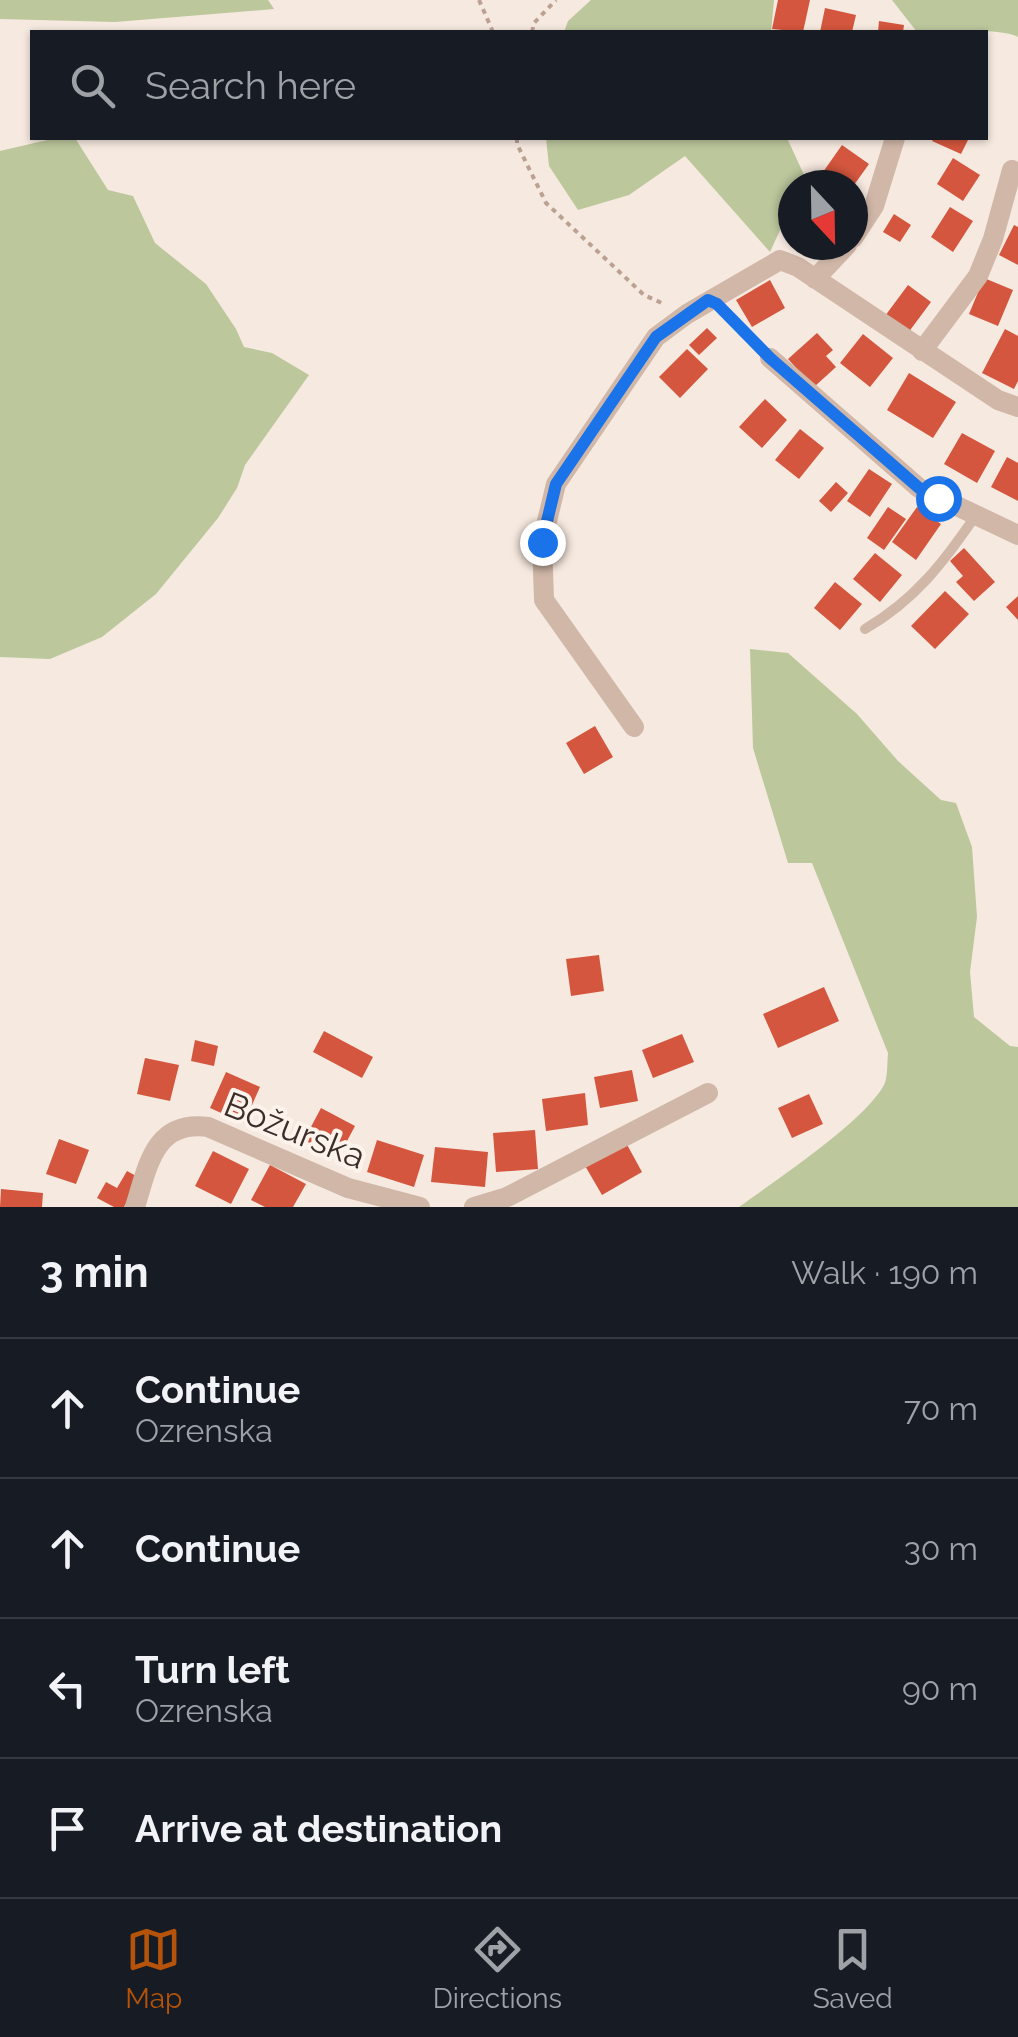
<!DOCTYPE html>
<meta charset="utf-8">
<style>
:root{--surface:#171b24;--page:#242831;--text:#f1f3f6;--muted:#9ea1a6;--line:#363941;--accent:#b45309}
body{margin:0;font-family:Raleway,sans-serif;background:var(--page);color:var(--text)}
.compass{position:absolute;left:778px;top:170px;width:90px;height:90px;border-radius:50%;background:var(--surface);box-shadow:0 2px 8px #0004;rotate:158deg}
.stop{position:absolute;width:30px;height:30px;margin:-22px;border:8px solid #1a73e8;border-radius:50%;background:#fff}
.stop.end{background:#1a73e8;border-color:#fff;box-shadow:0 2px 10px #0008}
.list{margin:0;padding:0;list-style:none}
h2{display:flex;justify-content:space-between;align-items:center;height:130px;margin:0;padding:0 40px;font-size:42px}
h2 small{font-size:32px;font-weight:400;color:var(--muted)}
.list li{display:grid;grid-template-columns:65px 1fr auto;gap:30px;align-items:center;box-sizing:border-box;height:140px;padding:0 40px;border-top:2px solid var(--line)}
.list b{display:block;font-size:38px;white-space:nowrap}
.list p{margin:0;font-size:32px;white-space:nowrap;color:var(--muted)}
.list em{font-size:32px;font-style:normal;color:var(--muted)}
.icon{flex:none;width:55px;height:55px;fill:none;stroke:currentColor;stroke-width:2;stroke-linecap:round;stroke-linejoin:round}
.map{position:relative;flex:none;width:1018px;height:1207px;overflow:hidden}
.search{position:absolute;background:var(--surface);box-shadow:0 2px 8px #0004;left:30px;right:30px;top:30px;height:110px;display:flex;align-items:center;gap:25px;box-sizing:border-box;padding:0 35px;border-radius:0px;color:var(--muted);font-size:38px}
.sheet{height:690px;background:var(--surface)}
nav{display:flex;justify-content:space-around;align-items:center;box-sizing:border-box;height:140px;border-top:2px solid var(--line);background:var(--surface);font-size:28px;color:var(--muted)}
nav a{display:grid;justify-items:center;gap:5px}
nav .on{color:var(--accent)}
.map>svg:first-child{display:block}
</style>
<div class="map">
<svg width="1018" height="1207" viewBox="0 0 1018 1207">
<rect width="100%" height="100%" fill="#f6e9df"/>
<!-- green -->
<path fill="#bcc79c" d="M 0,0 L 268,0 L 274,9 L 115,22 L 0,19 Z
M 591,0 L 774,0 L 771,32 L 564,32 L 568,21 Z
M 892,0 L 1018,0 L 1018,37 C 999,27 943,33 917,32 Z
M 56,138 L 75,138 L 108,190 L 133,196 L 155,243 L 206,284 L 236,329 L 244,347 L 272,353 L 309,375 L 245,465 L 237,488 L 218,518 L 156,594 L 102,637 L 50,659 L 0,657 L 0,151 Z
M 546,138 L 787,138 L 805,177 L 801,185 L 793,185 L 793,202 L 770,252 L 685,156 L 629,195 L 578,210 L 549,166 Z
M 750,649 L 788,653 L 857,714 L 898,761 L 941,800 L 956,803 L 972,847 L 977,917 L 970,972 L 974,1017 L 1010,1046 L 1018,1047 L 1018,1207 L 739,1207 C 776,1180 864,1122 884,1085 C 888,1077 887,1063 888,1053 L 812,863 L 788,863 L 753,748 Z"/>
<!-- building -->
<path fill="#d4563e" d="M 778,0 L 810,0 L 803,32 L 772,29 Z
M 825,8 L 856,15 L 852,32 L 820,32 Z
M 879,21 L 904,25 L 903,32 L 878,32 Z
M 934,138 L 969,138 L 961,154 L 932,141 Z
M 842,145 L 869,164 L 854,185 L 841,185 L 823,172 Z
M 953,158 L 980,175 L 963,201 L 937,184 Z
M 950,207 L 973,221 L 953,252 L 931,237 Z
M 894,214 L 911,225 L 900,242 L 883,232 Z
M 1014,225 L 1018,227 L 1018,265 L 999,255 Z
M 984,278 L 1013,290 L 998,326 L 969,314 Z
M 770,280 L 785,308 L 752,327 L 736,300 Z
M 908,285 L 931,302 L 908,333 L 885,316 Z
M 707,328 L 717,338 L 699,355 L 689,345 Z
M 1005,329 L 1018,336 L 1018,381 L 1014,389 L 982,373 Z
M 817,333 L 833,350 L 826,356 L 836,367 L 814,387 L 788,359 Z
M 863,334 L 893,358 L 870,387 L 840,363 Z
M 687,349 L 708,369 L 680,398 L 659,377 Z
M 909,373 L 956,402 L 933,438 L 887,410 Z
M 765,399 L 787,420 L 762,448 L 739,427 Z
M 800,429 L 824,448 L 799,479 L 775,460 Z
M 962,433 L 995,451 L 977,483 L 944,464 Z
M 1007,457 L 1018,463 L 1018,501 L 991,487 Z
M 869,469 L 892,484 L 870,517 L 847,501 Z
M 836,482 L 848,493 L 831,512 L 819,501 Z
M 888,507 L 906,519 L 884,550 L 867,538 Z
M 917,507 L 941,524 L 916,560 L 892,542 Z
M 964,548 L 995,582 L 974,601 L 956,582 L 963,576 L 950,561 Z
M 875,553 L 902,575 L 880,602 L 853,579 Z
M 835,582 L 862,604 L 840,630 L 814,608 Z
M 945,591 L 969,614 L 935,649 L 911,626 Z
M 1018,596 L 1018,620 L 1006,607 Z
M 595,726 L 613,757 L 584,774 L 566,743 Z
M 599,955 L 604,991 L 571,996 L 566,959 Z
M 824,987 L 839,1021 L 778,1048 L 763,1014 Z
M 324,1031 L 373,1057 L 362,1078 L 313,1052 Z
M 682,1034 L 694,1062 L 653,1078 L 642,1050 Z
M 195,1040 L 218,1046 L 214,1066 L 191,1061 Z
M 145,1058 L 179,1065 L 170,1101 L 137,1094 Z
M 632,1070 L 638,1101 L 600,1108 L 594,1077 Z
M 226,1072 L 260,1087 L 244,1123 L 210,1108 Z
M 585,1093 L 588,1125 L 546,1131 L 542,1099 Z
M 809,1094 L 823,1124 L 792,1138 L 778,1108 Z
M 321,1108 L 355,1126 L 338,1158 L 304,1140 Z
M 535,1130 L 538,1169 L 496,1172 L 493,1133 Z
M 59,1139 L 89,1150 L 76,1184 L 46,1174 Z
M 377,1140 L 424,1155 L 414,1187 L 367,1172 Z
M 625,1141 L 642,1172 L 602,1195 L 584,1164 Z
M 435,1147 L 488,1152 L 485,1187 L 431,1182 Z
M 213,1151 L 249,1169 L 231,1204 L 195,1186 Z
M 270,1165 L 306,1184 L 293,1207 L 265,1207 L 251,1200 Z
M 127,1171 L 140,1178 L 124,1207 L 114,1207 L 97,1198 L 106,1182 L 117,1188 Z
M 1,1189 L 43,1193 L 42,1207 L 0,1207 Z"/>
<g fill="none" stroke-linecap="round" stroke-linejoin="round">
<!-- path -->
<path stroke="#bca192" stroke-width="4" stroke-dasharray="5 5" stroke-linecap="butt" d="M 479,0 L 493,32
M 532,32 L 534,23 L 556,0
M 517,138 L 517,144 L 546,203 L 644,295 L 664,304
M 728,314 L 757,344"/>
<!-- lane -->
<path stroke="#d0b7a8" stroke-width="10" d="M 865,629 C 915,600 944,562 976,515"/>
<!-- street -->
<path stroke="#d0b7a8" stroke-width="20" d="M 853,238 L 874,206 L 895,138
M 815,279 L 847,245
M 922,351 L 978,276 L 993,239 L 1012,170
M 770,358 L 919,488 L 1018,535
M 634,727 L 544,600 L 542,542 L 556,484 L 656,337 L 687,314 L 780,260 L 798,267 L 998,400 L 1018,407
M 135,1207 C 148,1166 154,1120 208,1127 L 348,1188 L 420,1207
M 474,1207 L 507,1197 L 708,1093"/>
</g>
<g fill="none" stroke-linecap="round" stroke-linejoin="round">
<!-- route -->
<path stroke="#1a73e8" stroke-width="12" d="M 542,542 L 556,484 L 656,337 L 708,300 L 717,304 L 770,358 L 919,488 L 938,498"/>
</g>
<g text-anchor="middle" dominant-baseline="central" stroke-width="8" stroke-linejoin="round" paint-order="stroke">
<!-- street labels -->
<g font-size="35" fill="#3c2e29" stroke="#fcf3ec">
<text transform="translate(295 1130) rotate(22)">Božurska</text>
</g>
</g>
</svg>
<svg class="compass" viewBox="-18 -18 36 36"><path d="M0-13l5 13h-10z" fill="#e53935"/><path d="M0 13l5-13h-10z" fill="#9ea1a6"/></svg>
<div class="stop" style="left:938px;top:498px"></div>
<div class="stop end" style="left:542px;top:542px"></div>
<div class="search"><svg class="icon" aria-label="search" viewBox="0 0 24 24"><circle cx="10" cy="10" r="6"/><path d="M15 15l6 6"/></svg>Search here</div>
</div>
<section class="sheet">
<h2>3 min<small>Walk · 190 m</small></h2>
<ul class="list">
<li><svg class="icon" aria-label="ahead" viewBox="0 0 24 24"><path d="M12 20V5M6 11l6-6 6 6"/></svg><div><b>Continue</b><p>Ozrenska</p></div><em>70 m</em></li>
<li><svg class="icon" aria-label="ahead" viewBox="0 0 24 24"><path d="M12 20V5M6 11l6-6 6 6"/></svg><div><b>Continue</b></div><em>30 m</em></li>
<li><svg class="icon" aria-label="left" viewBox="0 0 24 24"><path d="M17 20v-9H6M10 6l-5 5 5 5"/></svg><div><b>Turn left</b><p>Ozrenska</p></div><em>90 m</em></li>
<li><svg class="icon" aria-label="arrive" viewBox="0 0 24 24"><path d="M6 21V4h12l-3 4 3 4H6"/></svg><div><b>Arrive at destination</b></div></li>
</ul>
</section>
<nav>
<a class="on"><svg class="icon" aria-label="map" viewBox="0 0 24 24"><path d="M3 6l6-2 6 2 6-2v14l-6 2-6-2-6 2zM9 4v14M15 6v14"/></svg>Map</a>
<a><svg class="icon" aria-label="directions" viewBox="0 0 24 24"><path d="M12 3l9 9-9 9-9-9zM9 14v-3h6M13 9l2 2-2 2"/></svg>Directions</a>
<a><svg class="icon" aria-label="saved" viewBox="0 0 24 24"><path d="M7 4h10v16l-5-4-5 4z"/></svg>Saved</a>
</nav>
